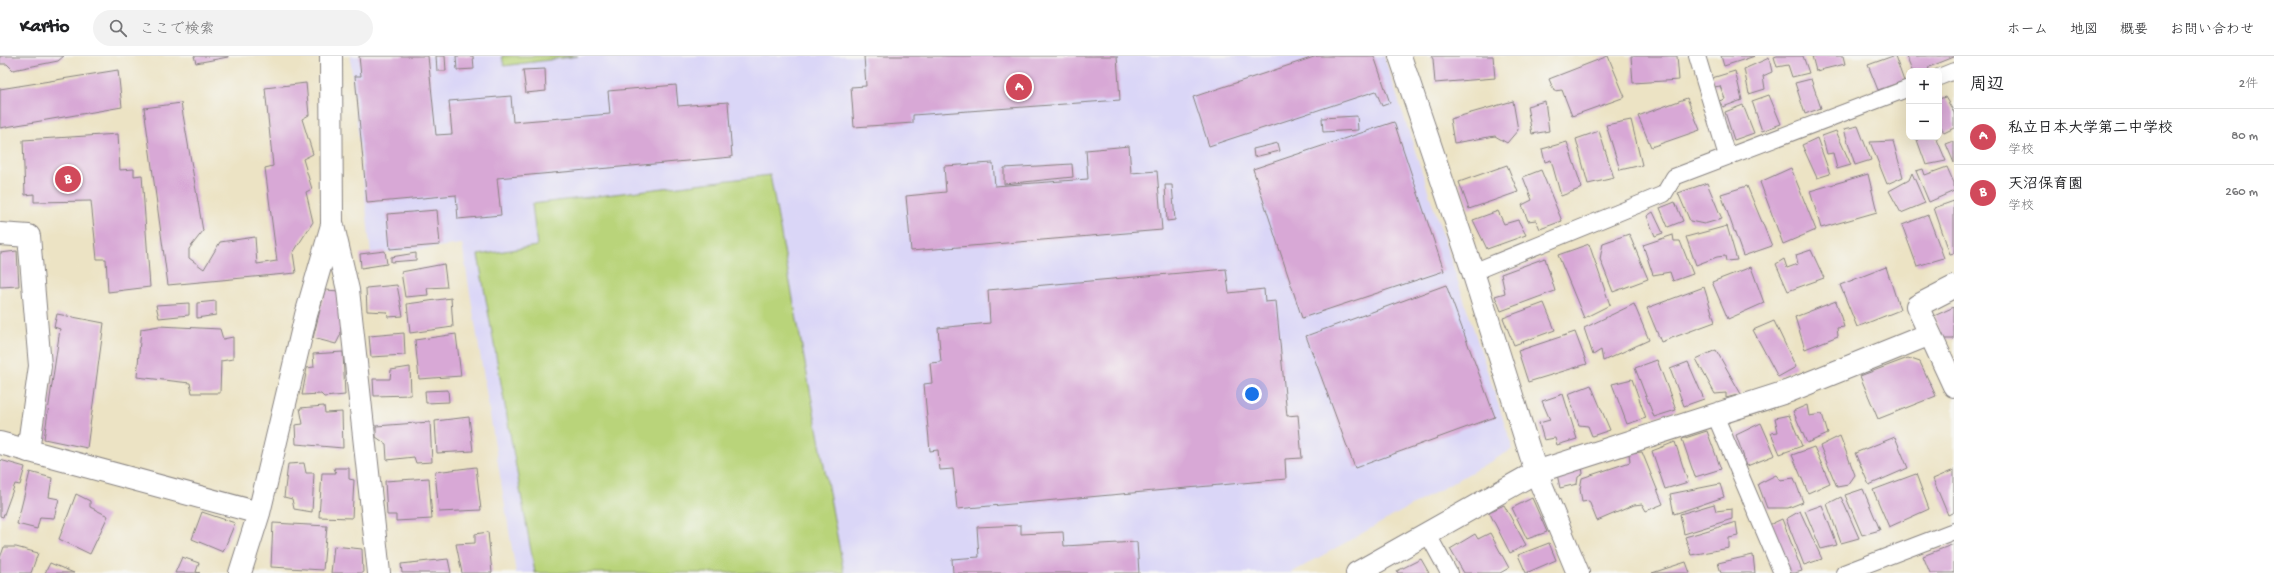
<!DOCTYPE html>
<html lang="ja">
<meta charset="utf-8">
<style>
:root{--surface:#fff;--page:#f2f2f2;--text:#202124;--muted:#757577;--line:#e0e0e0;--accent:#d1495b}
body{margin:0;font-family:"Gochi Hand","Klee One",sans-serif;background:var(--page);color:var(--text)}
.controls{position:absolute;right:12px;top:12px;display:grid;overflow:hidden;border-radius:8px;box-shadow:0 4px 16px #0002}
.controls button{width:36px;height:36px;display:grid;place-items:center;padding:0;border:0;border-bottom:1px solid var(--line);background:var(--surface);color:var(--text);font:20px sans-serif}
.you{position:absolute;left:1252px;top:338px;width:14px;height:14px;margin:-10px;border:3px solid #fff;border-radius:50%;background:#1a73e8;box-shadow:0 0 0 6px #1a73e833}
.badge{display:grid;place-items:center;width:26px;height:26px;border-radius:50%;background:var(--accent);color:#fff;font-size:13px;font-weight:700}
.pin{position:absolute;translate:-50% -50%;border:2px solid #fff;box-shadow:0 1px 4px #0006}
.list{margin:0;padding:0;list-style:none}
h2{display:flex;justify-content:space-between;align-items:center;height:52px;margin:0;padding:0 16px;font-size:17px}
h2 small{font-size:13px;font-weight:400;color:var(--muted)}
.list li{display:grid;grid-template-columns:26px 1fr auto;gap:12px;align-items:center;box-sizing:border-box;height:56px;padding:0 16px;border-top:1px solid var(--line)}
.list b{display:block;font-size:15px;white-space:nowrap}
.list p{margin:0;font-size:13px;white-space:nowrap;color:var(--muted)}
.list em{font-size:13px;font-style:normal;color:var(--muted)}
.icon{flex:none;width:22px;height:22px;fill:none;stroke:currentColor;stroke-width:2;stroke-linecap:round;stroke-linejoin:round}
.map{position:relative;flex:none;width:1954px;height:517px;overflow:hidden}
header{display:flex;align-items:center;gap:24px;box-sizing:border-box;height:56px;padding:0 20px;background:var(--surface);border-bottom:1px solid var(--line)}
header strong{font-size:19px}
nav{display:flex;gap:22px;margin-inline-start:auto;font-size:14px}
.search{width:280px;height:36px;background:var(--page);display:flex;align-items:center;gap:10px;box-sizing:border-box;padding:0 14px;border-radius:22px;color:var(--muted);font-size:15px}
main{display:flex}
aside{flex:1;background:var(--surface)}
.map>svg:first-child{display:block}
</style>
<header>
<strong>Kartio</strong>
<div class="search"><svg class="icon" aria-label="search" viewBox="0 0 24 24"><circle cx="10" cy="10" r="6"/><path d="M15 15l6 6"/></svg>ここで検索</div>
<nav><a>ホーム</a><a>地図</a><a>概要</a><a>お問い合わせ</a></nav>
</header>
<main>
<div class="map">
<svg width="1954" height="517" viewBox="0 0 1954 517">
<rect width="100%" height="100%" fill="#f6f6f2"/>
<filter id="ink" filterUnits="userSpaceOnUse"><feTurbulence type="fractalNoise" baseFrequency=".025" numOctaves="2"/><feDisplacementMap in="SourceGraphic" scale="8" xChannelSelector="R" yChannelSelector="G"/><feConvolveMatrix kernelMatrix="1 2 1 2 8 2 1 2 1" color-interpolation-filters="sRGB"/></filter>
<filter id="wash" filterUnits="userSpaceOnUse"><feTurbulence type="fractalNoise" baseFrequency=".012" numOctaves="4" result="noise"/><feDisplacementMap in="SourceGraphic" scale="16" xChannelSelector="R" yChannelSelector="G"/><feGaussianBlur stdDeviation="0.9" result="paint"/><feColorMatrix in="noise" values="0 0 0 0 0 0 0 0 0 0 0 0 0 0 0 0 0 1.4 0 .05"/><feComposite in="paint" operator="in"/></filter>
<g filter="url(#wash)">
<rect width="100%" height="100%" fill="#ece3c4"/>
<!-- built -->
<path fill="#dad6f7" d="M 350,0 L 1384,0 L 1513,393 L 1291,517 L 516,517 L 462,188 L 371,199 Z"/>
<!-- green -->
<path fill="#b9d47a" stroke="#6e7b5a" d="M 502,0 L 578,0 L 504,10 Z
M 770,119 L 844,517 L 535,517 L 478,199 L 537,190 L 532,148 Z"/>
<g id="blocks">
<!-- building -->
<path fill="#d8a8d6" d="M 0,0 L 64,0 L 58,5 L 13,14 L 7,8 L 0,8 Z
M 194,0 L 228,0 L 228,1 L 196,7 Z
M 359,0 L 428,0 L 436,79 L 452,78 L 449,45 L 511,40 L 513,66 L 610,58 L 608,35 L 676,29 L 678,50 L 728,46 L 732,101 L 497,122 L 501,159 L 458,163 L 456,139 L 367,147 L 355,20 L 361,20 Z
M 436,0 L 445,0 L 446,15 L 437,15 Z
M 456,0 L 473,0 L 474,13 L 457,14 Z
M 864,0 L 1117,0 L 1120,44 L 913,59 L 913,67 L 854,71 L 851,31 L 866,30 Z
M 1317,0 L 1374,0 L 1390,47 L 1382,50 L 1376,35 L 1209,90 L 1193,41 Z
M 1431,0 L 1493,0 L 1495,22 L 1435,27 L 1433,3 Z
M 1608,0 L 1625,41 L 1572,60 L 1562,34 L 1554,35 L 1549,23 Z
M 1631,0 L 1677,0 L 1679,24 L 1633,27 Z
M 1721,0 L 1755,0 L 1724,10 Z
M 1777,0 L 1803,0 L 1809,17 L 1792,21 L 1788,9 L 1777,11 L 1774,1 Z
M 1812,0 L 1843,0 L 1845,8 L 1816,15 Z
M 1893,0 L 1895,0 L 1904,25 L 1878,34 L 1868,9 Z
M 1906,0 L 1954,0 L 1954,1 L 1929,11 L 1928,15 L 1912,15 Z
M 1769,2 L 1772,16 L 1763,20 L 1765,33 L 1749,38 L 1744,13 Z
M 545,13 L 546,35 L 526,37 L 523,14 Z
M 118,14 L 122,51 L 0,72 L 0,33 Z
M 1735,15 L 1742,44 L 1723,51 L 1719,45 L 1725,43 L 1720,30 L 1714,31 L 1712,22 Z
M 1811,23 L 1821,52 L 1805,58 L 1795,27 Z
M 306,27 L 309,59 L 302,63 L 313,98 L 303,103 L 312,133 L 306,136 L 313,166 L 293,197 L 296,217 L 168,229 L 144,52 L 181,47 L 203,175 L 189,193 L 189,202 L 204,213 L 220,186 L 255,181 L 257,208 L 277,205 L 265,112 L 273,110 L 265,32 Z
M 1769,39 L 1781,68 L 1762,75 L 1752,45 Z
M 1945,41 L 1954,56 L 1954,72 L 1944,77 L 1939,67 L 1939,43 Z
M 1687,42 L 1700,74 L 1651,91 L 1638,60 Z
M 1513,45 L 1518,74 L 1507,87 L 1495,80 L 1454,87 L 1450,63 Z
M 1545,45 L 1549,75 L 1532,78 L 1527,50 Z
M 1743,49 L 1754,77 L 1734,84 L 1725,56 Z
M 1357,60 L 1358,74 L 1323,76 L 1322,62 Z
M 1631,64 L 1642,109 L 1620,114 L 1606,69 Z
M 1394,66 L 1444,215 L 1302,262 L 1253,113 Z
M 1858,70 L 1871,104 L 1855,109 L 1844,73 Z
M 1599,75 L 1614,122 L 1588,128 L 1576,83 Z
M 1836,75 L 1851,109 L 1837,113 L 1833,97 L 1827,98 L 1822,80 Z
M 118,78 L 120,114 L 134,113 L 134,120 L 142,119 L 150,231 L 108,236 L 106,203 L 97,203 L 91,145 L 34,146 L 34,138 L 25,139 L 23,84 Z
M 1916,81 L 1936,81 L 1946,105 L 1926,109 Z
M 1817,82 L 1830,118 L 1817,122 L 1802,89 Z
M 1893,85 L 1903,121 L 1887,128 L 1870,86 Z
M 1954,85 L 1954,107 L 1946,88 Z
M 1567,86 L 1582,132 L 1561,140 L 1551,104 L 1545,106 L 1542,93 Z
M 1278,87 L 1280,95 L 1254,101 L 1253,93 Z
M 1129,90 L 1131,117 L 1157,115 L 1162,174 L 911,195 L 906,140 L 946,136 L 944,110 L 993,107 L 995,130 L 1088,123 L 1086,94 Z
M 1072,108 L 1073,121 L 1004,128 L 1004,112 Z
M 1507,109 L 1518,136 L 1469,153 L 1459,126 Z
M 1947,111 L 1954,127 L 1954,135 L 1929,146 L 1916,115 L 1923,113 L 1925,119 Z
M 1791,112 L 1816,174 L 1783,188 L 1760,126 Z
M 1541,114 L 1562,165 L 1540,173 L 1536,164 L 1528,165 L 1522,149 L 1532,144 L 1523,121 Z
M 1912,117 L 1925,147 L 1901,157 L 1889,135 L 1909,124 Z
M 1868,118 L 1877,156 L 1821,172 L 1810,135 Z
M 1707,127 L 1722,163 L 1704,168 L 1690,165 L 1678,137 Z
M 1165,129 L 1172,129 L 1175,164 L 1167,165 Z
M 1747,130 L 1772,190 L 1743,200 L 1721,138 Z
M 1954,145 L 1954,197 L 1950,198 L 1934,152 Z
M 1675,146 L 1683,165 L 1668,171 L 1660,152 Z
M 437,154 L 440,189 L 390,193 L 387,158 Z
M 1498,155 L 1504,168 L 1518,164 L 1526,179 L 1487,193 L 1473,164 Z
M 1653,156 L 1663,177 L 1655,180 L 1647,160 Z
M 1928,159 L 1944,202 L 1917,210 L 1902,169 Z
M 1727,170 L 1737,204 L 1726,205 L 1725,200 L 1717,201 L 1696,209 L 1686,181 Z
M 1629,178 L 1648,223 L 1613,236 L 1600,203 L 1603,187 Z
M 1673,179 L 1674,185 L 1680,185 L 1693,218 L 1673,225 L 1670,216 L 1653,219 L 1643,189 Z
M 1589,188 L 1610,249 L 1584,262 L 1558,199 Z
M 1811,194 L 1824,222 L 1788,235 L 1776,208 L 1784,203 L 1787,212 L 1798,208 L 1796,199 Z
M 17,195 L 19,230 L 0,231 L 0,197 Z
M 385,195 L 387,208 L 361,212 L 360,198 Z
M 416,197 L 416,204 L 391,206 L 391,201 Z
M 1545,202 L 1555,235 L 1501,255 L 1495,240 L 1505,237 L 1501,218 Z
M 444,208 L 447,231 L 427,232 L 428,239 L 405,241 L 401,216 Z
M 1751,211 L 1764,247 L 1728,263 L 1712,226 Z
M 1886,211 L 1900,254 L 1857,271 L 1840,229 Z
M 1226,213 L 1229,237 L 1264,233 L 1265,246 L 1276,245 L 1287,360 L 1298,359 L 1302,402 L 1285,403 L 1286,423 L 957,453 L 953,413 L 940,414 L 938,394 L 930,395 L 924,328 L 932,327 L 930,307 L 941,306 L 938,272 L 990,267 L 988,234 Z
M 397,229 L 403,260 L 388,261 L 387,256 L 367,255 L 366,232 Z
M 1446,229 L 1495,361 L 1355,412 L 1306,280 Z
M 1704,231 L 1715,266 L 1661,286 L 1647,252 Z
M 325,234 L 340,235 L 341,278 L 336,288 L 313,282 Z
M 451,242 L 453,271 L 410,277 L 407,248 Z
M 216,245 L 216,259 L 197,262 L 197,247 Z
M 1836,245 L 1844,271 L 1837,272 L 1838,280 L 1805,293 L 1795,261 Z
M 189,247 L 189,259 L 159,262 L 156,249 Z
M 1544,247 L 1555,274 L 1514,289 L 1503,262 Z
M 1634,248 L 1649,284 L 1603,305 L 1601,294 L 1593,299 L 1584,272 Z
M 1954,251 L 1954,283 L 1943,283 L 1934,260 Z
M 57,258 L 104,267 L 87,392 L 44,383 L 60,273 L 54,271 Z
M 1774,265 L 1796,311 L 1778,321 L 1753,274 Z
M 159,270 L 220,273 L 223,283 L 233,281 L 233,303 L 221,305 L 220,337 L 192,337 L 190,327 L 137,321 L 141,273 Z
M 1575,276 L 1587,308 L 1528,326 L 1518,295 Z
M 404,277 L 405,299 L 371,301 L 369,280 Z
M 456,278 L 461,320 L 419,323 L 415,284 Z
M 1716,294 L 1741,338 L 1726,342 L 1726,337 L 1715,338 L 1696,303 Z
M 343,296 L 345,339 L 324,341 L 321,338 L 302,339 L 307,312 L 314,311 L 313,298 Z
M 1908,302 L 1920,306 L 1936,340 L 1878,363 L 1860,320 Z
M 1657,304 L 1676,354 L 1654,361 L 1635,312 Z
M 1688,306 L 1704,343 L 1684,350 L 1670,313 Z
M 410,311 L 411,339 L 374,340 L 373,323 L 390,323 L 391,314 Z
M 1632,323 L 1646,362 L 1627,368 L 1612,328 Z
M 1591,329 L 1610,374 L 1592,380 L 1588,370 L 1579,369 L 1568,338 Z
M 448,334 L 449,346 L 426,347 L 425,335 Z
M 1563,338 L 1577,383 L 1557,389 L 1555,382 L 1544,384 L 1539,367 L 1550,364 L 1542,345 Z
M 1807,349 L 1809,360 L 1822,358 L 1828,378 L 1807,387 L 1793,355 Z
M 324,350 L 325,357 L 342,356 L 343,392 L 296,388 L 295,369 L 303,368 L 300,352 Z
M 1789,359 L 1802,390 L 1780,398 L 1771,377 L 1778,376 L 1775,362 Z
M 469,361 L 473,395 L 437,397 L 435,365 Z
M 430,366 L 432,406 L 416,407 L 414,401 L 387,404 L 386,388 L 376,381 L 376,370 Z
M 1761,367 L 1775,399 L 1747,410 L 1736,379 Z
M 1707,375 L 1721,413 L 1695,421 L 1682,383 Z
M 1840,380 L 1855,419 L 1848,429 L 1837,431 L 1820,390 Z
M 1895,381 L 1908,412 L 1869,429 L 1855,397 Z
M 1675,386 L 1688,426 L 1665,433 L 1652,395 Z
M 1814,391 L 1830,427 L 1808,437 L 1792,399 Z
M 1642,396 L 1663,448 L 1646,455 L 1642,448 L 1634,449 L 1597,465 L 1589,445 L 1582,446 L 1580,433 L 1582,422 L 1630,406 L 1629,397 Z
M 0,404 L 25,411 L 20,429 L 15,428 L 3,461 L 0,460 Z
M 304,407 L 306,417 L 314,417 L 312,456 L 294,453 L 292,443 L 284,441 L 288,408 Z
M 1582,410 L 1583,418 L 1578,421 L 1577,428 L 1560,432 L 1557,418 Z
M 476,411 L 481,454 L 439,456 L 435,416 Z
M 334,412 L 349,412 L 349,423 L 354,424 L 352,462 L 319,461 L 322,417 L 336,417 Z
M 1954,414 L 1954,456 L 1948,459 L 1933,423 Z
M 30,416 L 52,422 L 49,441 L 59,443 L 54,462 L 40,461 L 37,473 L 17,468 Z
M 1916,418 L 1929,453 L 1889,471 L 1873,434 Z
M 1776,419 L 1780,424 L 1794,422 L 1803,446 L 1788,452 L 1767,452 L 1758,428 Z
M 429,422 L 432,463 L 396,465 L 396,459 L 387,459 L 385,425 Z
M 1720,428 L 1724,441 L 1674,458 L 1670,438 Z
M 1863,433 L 1880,474 L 1862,479 L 1845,439 Z
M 76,438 L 90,445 L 90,451 L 108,460 L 90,498 L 59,483 Z
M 1841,441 L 1859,482 L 1841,487 L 1827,448 Z
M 1532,442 L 1547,476 L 1527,483 L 1512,452 Z
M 1714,448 L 1716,455 L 1732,453 L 1732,463 L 1684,478 L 1680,458 Z
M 1504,449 L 1526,489 L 1510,497 L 1489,456 Z
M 1822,449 L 1837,489 L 1821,493 L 1805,455 Z
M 1800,455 L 1822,503 L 1804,509 L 1786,463 Z
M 202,456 L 235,467 L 223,496 L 192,483 Z
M 1782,463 L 1802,515 L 1795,517 L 1788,517 L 1769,469 Z
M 1736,466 L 1738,480 L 1729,482 L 1729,492 L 1691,499 L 1685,481 Z
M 273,467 L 327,470 L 323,514 L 271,511 Z
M 1021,469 L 1021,478 L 1063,476 L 1064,490 L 1137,486 L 1139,517 L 953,517 L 952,503 L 979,501 L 977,471 Z
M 488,476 L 492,517 L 462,517 L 456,488 L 475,487 L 475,478 Z
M 1490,477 L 1509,512 L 1500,517 L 1464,517 L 1450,493 L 1475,478 L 1478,483 Z
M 1549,487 L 1556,504 L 1526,517 L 1518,499 Z
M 1954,488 L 1954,517 L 1930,517 L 1923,500 Z
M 334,490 L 362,493 L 363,517 L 331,517 Z
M 4,491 L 16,491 L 38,497 L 31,517 L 0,517 L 0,502 Z
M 1753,499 L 1755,517 L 1721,517 L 1718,507 Z
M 182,501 L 199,507 L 196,516 L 200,517 L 175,517 Z
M 448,503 L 451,517 L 402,517 L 401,508 Z
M 1421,503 L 1429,517 L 1398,517 L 1397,515 Z
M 1686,506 L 1690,517 L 1652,517 Z
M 50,507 L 74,517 L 45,517 Z"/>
</g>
</g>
<g filter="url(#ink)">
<use href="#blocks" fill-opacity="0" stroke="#878280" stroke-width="1"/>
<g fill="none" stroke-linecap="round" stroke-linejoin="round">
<defs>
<path id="service" d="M 1697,0 L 1727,100
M 1939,21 L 1954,15
M 1473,216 L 1664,138 L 1674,121 L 1909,32
M 1715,359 L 1782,517
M 1427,477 L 1449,517
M 1844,517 L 1954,475"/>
<path id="minor" d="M 1400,0 L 1473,216 L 1536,416 L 1578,517
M 333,170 L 348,234 L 379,517
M 0,178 L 29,180 L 40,310 L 28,395
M 1954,231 L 1917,250 L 1954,330
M 0,387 L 259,457
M 240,517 L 259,457 L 306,259 L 332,169 L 331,0
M 1357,517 L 1536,416 L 1789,335 L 1930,278"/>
</defs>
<!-- service casing -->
<use href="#service" stroke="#878280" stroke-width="18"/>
<!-- minor casing -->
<use href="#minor" stroke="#878280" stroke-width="24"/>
<!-- service -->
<use href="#service" stroke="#fff" stroke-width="16"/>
<!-- minor -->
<use href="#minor" stroke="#fff" stroke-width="22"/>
</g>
</g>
</svg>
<div class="controls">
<button>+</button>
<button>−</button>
</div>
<div class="you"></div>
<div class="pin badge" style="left:1019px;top:31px">A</div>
<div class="pin badge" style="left:68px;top:123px">B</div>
</div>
<aside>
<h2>周辺<small>2件</small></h2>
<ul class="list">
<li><span class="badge">A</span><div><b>私立日本大学第二中学校</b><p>学校</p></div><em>80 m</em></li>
<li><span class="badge">B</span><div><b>天沼保育園</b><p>学校</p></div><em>260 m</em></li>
</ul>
</aside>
</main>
